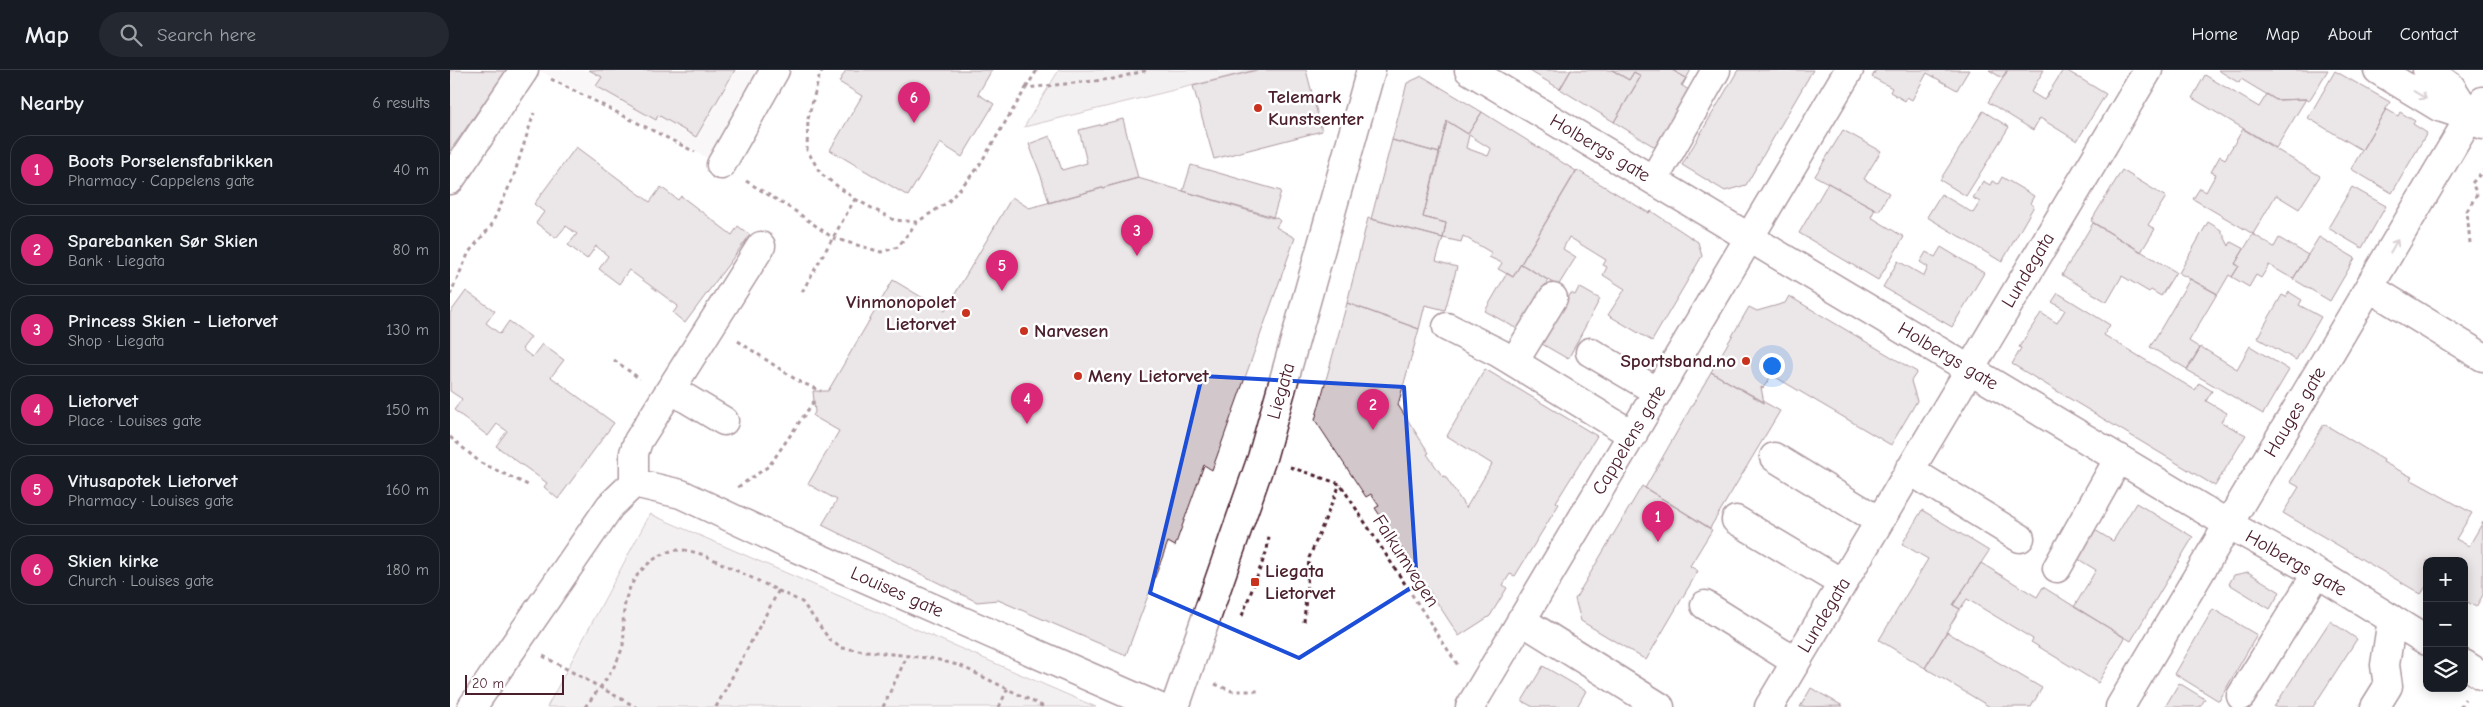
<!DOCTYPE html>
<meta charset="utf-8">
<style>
:root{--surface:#171b24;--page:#242831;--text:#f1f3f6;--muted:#9ea1a6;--line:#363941;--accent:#db2777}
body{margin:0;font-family:"Comic Neue",sans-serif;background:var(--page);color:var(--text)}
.controls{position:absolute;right:15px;bottom:15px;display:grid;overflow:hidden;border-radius:10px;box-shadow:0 2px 12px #0003}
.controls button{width:45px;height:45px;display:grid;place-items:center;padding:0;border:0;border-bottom:1px solid var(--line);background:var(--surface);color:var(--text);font:25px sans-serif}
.scale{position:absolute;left:15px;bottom:12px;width:99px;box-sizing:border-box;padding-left:5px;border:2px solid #4a1f2b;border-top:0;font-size:14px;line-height:18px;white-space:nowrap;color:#4a1f2b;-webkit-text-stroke:4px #fff;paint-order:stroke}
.you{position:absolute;left:1321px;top:295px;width:18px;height:18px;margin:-12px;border:4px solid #fff;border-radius:50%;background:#1a73e8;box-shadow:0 0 0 8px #1a73e833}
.badge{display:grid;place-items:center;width:32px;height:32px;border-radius:50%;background:var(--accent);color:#fff;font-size:16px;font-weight:700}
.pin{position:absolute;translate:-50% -41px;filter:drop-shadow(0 1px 2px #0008)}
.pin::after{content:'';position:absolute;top:26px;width:18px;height:15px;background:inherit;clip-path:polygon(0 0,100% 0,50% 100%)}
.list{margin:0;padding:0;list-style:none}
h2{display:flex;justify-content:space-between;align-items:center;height:65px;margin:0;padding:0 20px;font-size:21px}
h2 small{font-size:16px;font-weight:400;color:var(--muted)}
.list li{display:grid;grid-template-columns:32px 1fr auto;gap:15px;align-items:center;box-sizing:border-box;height:70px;margin:0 10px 10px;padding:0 10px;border:1px solid var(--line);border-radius:20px}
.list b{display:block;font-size:19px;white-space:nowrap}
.list p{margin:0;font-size:16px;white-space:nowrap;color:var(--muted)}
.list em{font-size:16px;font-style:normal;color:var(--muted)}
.icon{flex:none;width:28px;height:28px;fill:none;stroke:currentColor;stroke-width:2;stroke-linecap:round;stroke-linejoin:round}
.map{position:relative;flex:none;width:2033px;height:637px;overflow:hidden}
header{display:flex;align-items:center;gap:30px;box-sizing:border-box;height:70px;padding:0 25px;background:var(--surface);border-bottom:1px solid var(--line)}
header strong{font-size:24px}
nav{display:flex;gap:28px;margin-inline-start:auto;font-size:18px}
.search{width:350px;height:45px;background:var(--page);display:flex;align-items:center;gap:12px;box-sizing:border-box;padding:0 18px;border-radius:28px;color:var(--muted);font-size:19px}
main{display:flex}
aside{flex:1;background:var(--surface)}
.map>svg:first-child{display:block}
</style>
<header>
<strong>Map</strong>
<div class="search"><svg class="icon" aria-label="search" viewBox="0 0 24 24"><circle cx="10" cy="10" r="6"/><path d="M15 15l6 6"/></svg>Search here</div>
<nav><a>Home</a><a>Map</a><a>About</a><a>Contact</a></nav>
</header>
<main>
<aside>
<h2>Nearby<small>6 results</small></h2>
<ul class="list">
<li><span class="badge">1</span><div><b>Boots Porselensfabrikken</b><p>Pharmacy · Cappelens gate</p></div><em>40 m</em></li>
<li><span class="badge">2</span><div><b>Sparebanken Sør Skien</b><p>Bank · Liegata</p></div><em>80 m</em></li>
<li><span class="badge">3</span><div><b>Princess Skien - Lietorvet</b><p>Shop · Liegata</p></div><em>130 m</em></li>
<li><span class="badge">4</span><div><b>Lietorvet</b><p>Place · Louises gate</p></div><em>150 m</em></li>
<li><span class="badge">5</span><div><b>Vitusapotek Lietorvet</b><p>Pharmacy · Louises gate</p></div><em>160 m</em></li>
<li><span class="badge">6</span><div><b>Skien kirke</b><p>Church · Louises gate</p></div><em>180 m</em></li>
</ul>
</aside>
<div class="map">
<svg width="2033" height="637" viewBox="0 0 2033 637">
<rect width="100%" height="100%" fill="#fff"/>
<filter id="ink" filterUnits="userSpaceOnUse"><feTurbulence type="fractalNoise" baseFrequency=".02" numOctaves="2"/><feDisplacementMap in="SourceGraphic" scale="10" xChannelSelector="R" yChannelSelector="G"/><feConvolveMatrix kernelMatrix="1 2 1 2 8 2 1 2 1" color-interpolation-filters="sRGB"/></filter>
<g filter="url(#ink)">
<!-- built -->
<path fill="#f2eeef" d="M 88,0 L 325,0 L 271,95 Z"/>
<!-- green -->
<path fill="#e5dee0" stroke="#987e86" d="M 609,0 L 805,0 L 574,57 Z
M 200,444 L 646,637 L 97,637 Z"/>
<!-- building -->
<path fill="#d2c7cb" stroke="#4a1f2b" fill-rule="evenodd" d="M 0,0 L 56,1 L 0,81 Z
M 139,0 L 285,0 L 246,67 L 208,45 L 206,50 L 146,16 L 152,7 Z
M 396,0 L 542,0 L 528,24 L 544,34 L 512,87 L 490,73 L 458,126 L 380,80 L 412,26 L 389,12 Z
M 807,0 L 856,0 L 872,61 L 764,89 L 743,16 Z
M 1078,0 L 1121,0 L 1110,19 Z
M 1121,0 L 1162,0 L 1179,10 L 1184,2 L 1191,6 L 1164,52 L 1110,19 Z
M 1162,0 L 1222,0 L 1236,8 L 1231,15 L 1242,22 L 1208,79 L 1164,52 L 1191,6 L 1184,2 L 1179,10 Z
M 1222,0 L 1241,0 L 1232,16 L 1236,8 Z
M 1288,0 L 1363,0 L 1296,115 L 1275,121 L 1232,95 Z
M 1426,0 L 1519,0 L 1507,20 L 1477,3 L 1462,30 L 1457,27 L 1455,31 L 1440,22 L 1442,18 L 1422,7 Z
M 1539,0 L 1557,0 L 1552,8 Z
M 1558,0 L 1594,0 L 1581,22 L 1594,30 L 1613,0 L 1616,0 L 1656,24 L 1627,71 L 1590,48 L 1583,60 L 1538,32 Z
M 1768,0 L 1878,0 L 1859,31 L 1856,29 L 1826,30 L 1791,9 L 1789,13 Z
M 1885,1 L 1940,32 L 1912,80 L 1858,48 Z
M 1755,5 L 1809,37 L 1817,24 L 1826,30 L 1856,29 L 1826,78 L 1742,28 Z
M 972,6 L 1032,42 L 1018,64 L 997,51 L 989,83 L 942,70 L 957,13 Z
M 1936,39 L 1948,46 L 1950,42 L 1965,51 L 1963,54 L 1977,63 L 1942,123 L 1901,99 Z
M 1533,41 L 1559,57 L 1516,126 L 1490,110 Z
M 1032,42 L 1126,101 L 1063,207 L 1048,199 L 1052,193 L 1039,187 L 1042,183 L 1013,166 L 1011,172 L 993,168 L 996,153 L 973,147 L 997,51 L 1018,64 ZM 1019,65 L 1041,79 L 1038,86 L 1016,78 Z
M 673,49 L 688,108 L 599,133 L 592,109 L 579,74 L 600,66 L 612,100 L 637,93 L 629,60 Z
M 1793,59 L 1870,106 L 1849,139 L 1826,125 L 1803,164 L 1743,129 L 1750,118 L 1756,122 L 1766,104 L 1761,102 L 1770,86 L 1775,89 Z
M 1393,60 L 1431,81 L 1414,109 L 1439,123 L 1429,141 L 1365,106 Z
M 942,70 L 990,83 L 973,147 L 996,153 L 993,168 L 921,149 Z
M 126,77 L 200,132 L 211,117 L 228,130 L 231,126 L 282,165 L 288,156 L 300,165 L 235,253 L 223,243 L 228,236 L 179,200 L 169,214 L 149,199 L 158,186 L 146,176 L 137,189 L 118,175 L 127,164 L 116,156 L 106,168 L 86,153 L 94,142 L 84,134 Z
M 741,95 L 831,121 L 823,148 L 733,121 Z
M 1127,100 L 1199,143 L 1201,141 L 1248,172 L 1252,186 L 1202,271 L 1158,245 L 1175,219 L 1153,205 L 1157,197 L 1153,195 L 1156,190 L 1119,167 L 1113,179 L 1126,187 L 1108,216 L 1071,194 Z
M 1672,100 L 1716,127 L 1698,155 L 1705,159 L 1691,182 L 1641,151 Z
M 1552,107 L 1584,126 L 1580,133 L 1584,136 L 1552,192 L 1477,147 L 1491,124 L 1523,143 L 1530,132 L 1523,128 L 1533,111 L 1540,115 L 1542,111 L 1548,114 Z
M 688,108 L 827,148 L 830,151 L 826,157 L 845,168 L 762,400 L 754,395 L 725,476 L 718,472 L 676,585 L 548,530 L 527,532 L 372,455 L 387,430 L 358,414 L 389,361 L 363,346 L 365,342 L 363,321 L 378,321 L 443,210 L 495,241 L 562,127 L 579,138 Z
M 1378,113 L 1425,139 L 1421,147 L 1454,167 L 1428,210 L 1349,163 Z
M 1902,117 L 1936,136 L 1912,178 L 1878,158 Z
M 918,148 L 993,168 L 986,191 L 1007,197 L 995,240 L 975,235 L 969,259 L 897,233 Z
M 1758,152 L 1771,160 L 1779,176 L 1781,172 L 1794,179 L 1785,194 L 1789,196 L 1782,207 L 1779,205 L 1768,224 L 1729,203 Z
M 1643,153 L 1726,202 L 1711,226 L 1701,220 L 1699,222 L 1672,206 L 1657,232 L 1612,205 Z
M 1803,164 L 1824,177 L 1829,168 L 1858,185 L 1843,209 L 1819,195 L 1811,208 L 1806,205 L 1799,217 L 1782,207 L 1789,196 L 1785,194 Z
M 1869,167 L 1905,188 L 1880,231 L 1843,209 Z
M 1491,177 L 1534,203 L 1502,257 L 1433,217 L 1448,191 L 1474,206 L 1478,197 L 1470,192 L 1476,182 L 1485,187 Z
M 1071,194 L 1098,210 L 1069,260 L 1035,241 L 1057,203 L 1063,207 Z
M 1740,209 L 1767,224 L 1739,271 L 1750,278 L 1737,299 L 1700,277 Z
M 1129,217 L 1150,229 L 1118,289 L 1092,274 L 1121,223 L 1125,225 Z
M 16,221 L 45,241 L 36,253 L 50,264 L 59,251 L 81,267 L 72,279 L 82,287 L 92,274 L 114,290 L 101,307 L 164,353 L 108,429 L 94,417 L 97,413 L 46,376 L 57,361 L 47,354 L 38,366 L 4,340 L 12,329 L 0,321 L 0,243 Z
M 1839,222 L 1852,230 L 1849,235 L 1871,247 L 1846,290 L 1807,268 L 1832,225 L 1836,227 Z
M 1608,223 L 1660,255 L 1654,265 L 1745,320 L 1749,313 L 1762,321 L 1756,331 L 1777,343 L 1771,352 L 1796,365 L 1765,416 L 1562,294 L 1571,278 L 1569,277 L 1591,243 L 1607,253 L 1615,240 L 1602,232 Z
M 1339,226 L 1467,302 L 1461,311 L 1467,331 L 1441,375 L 1322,305 L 1313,318 L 1311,317 L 1314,333 L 1261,302 L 1299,237 L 1307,241 L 1335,233 Z
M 897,233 L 969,259 L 948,335 L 979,383 L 977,384 L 993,407 L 995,406 L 1016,438 L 1042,394 L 997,366 L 1035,299 L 1147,366 L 1106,432 L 1109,434 L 1065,506 L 1060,504 L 1053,515 L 1057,518 L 1040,546 L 1009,566 L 931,447 L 925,438 L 929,436 L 921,424 L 916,427 L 865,350 Z
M 1800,276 L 1839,300 L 1813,344 L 1737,300 L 1751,277 L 1787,299 Z
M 1261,302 L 1330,341 L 1260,458 L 1195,418 Z
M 1874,354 L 1934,390 L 1933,392 L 1962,407 L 1960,409 L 2022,443 L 2006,469 L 2019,476 L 2033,452 L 2033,525 L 2026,537 L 2014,530 L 2014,491 L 1977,491 L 1977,515 L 1971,524 L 1833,443 L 1849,417 L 1840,412 Z
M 1192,416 L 1262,460 L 1240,496 L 1248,501 L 1196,590 L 1131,551 L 1125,529 Z
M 1686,433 L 1743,467 L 1681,571 L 1624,537 L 1646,500 L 1628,489 L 1645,460 L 1663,471 Z
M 1472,440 L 1539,481 L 1503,535 L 1510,539 L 1475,598 L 1429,570 L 1478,489 L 1452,474 Z
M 1531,493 L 1587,527 L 1593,517 L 1675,568 L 1648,613 L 1581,572 L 1583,569 L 1517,529 L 1510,539 L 1503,535 Z
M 1798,502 L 1830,522 L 1820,539 L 1779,514 L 1784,505 Z
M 1763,539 L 1807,565 L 1769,631 L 1725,604 Z
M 1880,551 L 1907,569 L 1863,637 L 1824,637 Z
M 1497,562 L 1592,618 L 1581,637 L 1540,637 L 1475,598 Z
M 1093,596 L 1136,621 L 1127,637 L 1083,637 L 1072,631 Z
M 1729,613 L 1755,629 L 1750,637 L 1715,637 Z
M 1361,618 L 1393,636 L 1350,637 Z"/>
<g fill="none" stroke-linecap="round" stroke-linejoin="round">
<defs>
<path id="minor" d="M 1019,0 L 1778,454 L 1867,503 L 1977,571
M 271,95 L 325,0
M 1204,109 L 1266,0
M 0,110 L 74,0
M 1920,218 L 2033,287
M 997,257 L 1049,283 L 1183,365
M 1140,282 L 1208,322
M 1064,292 L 1103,228
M 222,320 L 274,351
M 1324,387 L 1429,451
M 1459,400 L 1570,468
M 184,413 L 184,383 L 188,371 L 311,176
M 1286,450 L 1392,513
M 1607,498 L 1669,388
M 1255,535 L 1346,592
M 1071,550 L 1210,637
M 2014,594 L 2033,606
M 1791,626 L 1867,503
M 22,637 L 160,436 L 184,413 L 231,424 L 337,474 L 708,637
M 1020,637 L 1399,0
M 1319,637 L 1698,0
M 1670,637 L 2020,47 L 2033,31
M 1925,637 L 1938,616 L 1935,595 L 1942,549"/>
<path id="major" d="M 1928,0 L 1989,37 L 2020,47 L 2033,55
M 1977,0 L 2001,17 L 2020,47
M 725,637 L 812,388 L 921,0"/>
</defs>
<!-- minor casing -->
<use href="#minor" stroke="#4a1f2b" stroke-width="31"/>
<!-- major casing -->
<use href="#major" stroke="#4a1f2b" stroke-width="31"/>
<!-- path -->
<path stroke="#4a1f2b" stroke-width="3" stroke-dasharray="4 4" stroke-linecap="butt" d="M 101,9 L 245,82
M 576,18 L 587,0
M 296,111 L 345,141 L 383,168 L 431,182 L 448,177 L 467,152 L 498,132 L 527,99 L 576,18 L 663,9 L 698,0
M 405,129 L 444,150 L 467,152
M 2020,173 L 2017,141 L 2027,124 L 2022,113 L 2033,101
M 352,222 L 405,129 L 371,104 L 357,80 L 358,49 L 369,7 L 373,0
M 0,225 L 19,182 L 41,156 L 63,108 L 84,43
M 288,271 L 348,311 L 371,321
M 164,290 L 190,309
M 0,367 L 31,393 L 78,415
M 840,397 L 890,414 L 1009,597
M 288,417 L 319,396 L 364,331
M 792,546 L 817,480 L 819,466
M 854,552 L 859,488 L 890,414
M 93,586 L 186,637
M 765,614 L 782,621 L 810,621
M 135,637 C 149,619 167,598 173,575 C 175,564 172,552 174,541 C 176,514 194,490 221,481 C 232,478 244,482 254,485 L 352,532 L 380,570 L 391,578 L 485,589 L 511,596 L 594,637
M 266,637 L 329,520
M 433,637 L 457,586
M 549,637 L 558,618
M 2010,637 L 2015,629"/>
<!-- minor -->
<use href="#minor" stroke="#fff" stroke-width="28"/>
<!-- major -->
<use href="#major" stroke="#fff" stroke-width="28"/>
</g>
<!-- one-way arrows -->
<defs><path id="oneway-shaft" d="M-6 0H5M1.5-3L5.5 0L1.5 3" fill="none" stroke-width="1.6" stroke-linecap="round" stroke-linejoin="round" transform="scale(1.25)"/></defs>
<g stroke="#ae9aa0">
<use href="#oneway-shaft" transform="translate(1970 25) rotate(31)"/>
<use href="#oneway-shaft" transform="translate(1944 176) rotate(-60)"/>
</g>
</g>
<!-- marked area -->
<path d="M0 0H2033V637H0ZM 752,306 L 954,317 L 967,514 L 849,588 L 700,523 Z" fill="#fff" fill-opacity=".55" fill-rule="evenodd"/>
<path fill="none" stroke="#1d4ed8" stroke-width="4" stroke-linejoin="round" d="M 752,306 L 954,317 L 967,514 L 849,588 L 700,523 Z"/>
<!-- markers -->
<g fill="#c8321e" stroke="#fff" stroke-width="2">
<circle cx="808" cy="38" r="5"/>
<circle cx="516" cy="243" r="5"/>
<circle cx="574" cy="261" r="5"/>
<circle cx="1296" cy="291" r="5"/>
<circle cx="628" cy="306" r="5"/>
<rect x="800" y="507" width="10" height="10" rx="2.5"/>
</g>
<g text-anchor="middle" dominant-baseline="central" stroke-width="5" stroke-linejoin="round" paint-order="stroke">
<!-- poi labels -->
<g font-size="19" font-weight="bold" fill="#4a1f2b" stroke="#fff" text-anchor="start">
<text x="818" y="27">Telemark<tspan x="818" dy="22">Kunstsenter</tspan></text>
<text x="506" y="232" text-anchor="end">Vinmonopolet<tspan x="506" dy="22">Lietorvet</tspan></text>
<text x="584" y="261">Narvesen</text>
<text x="1286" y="291" text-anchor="end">Sportsband.no</text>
<text x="638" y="306">Meny Lietorvet</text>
<text x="815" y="501">Liegata<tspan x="815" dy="22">Lietorvet</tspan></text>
</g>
<!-- street labels -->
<g font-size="19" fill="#4a1f2b" stroke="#fff">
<text transform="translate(1150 78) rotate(31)">Holbergs gate</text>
<text transform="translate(1578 200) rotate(-59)">Lundegata</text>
<text transform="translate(1498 286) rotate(31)">Holbergs gate</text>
<text transform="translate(831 321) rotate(-74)">Liegata</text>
<text transform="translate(1845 342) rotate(-59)">Hauges gate</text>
<text transform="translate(1179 370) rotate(-59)">Cappelens gate</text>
<text transform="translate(956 491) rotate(57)">Falkumvegen</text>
<text transform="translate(1846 493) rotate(30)">Holbergs gate</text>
<text transform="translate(447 522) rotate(24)">Louises gate</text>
<text transform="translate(1374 545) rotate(-59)">Lundegata</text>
</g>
</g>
</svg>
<div class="controls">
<button>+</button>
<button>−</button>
<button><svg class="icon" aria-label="layers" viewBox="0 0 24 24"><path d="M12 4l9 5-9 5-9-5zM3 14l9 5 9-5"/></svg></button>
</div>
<div class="scale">20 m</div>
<div class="you"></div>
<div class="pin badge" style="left:1208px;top:472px">1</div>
<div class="pin badge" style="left:923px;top:360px">2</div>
<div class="pin badge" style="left:687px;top:186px">3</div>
<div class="pin badge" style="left:577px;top:354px">4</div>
<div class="pin badge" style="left:552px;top:221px">5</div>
<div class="pin badge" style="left:464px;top:53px">6</div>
</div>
</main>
